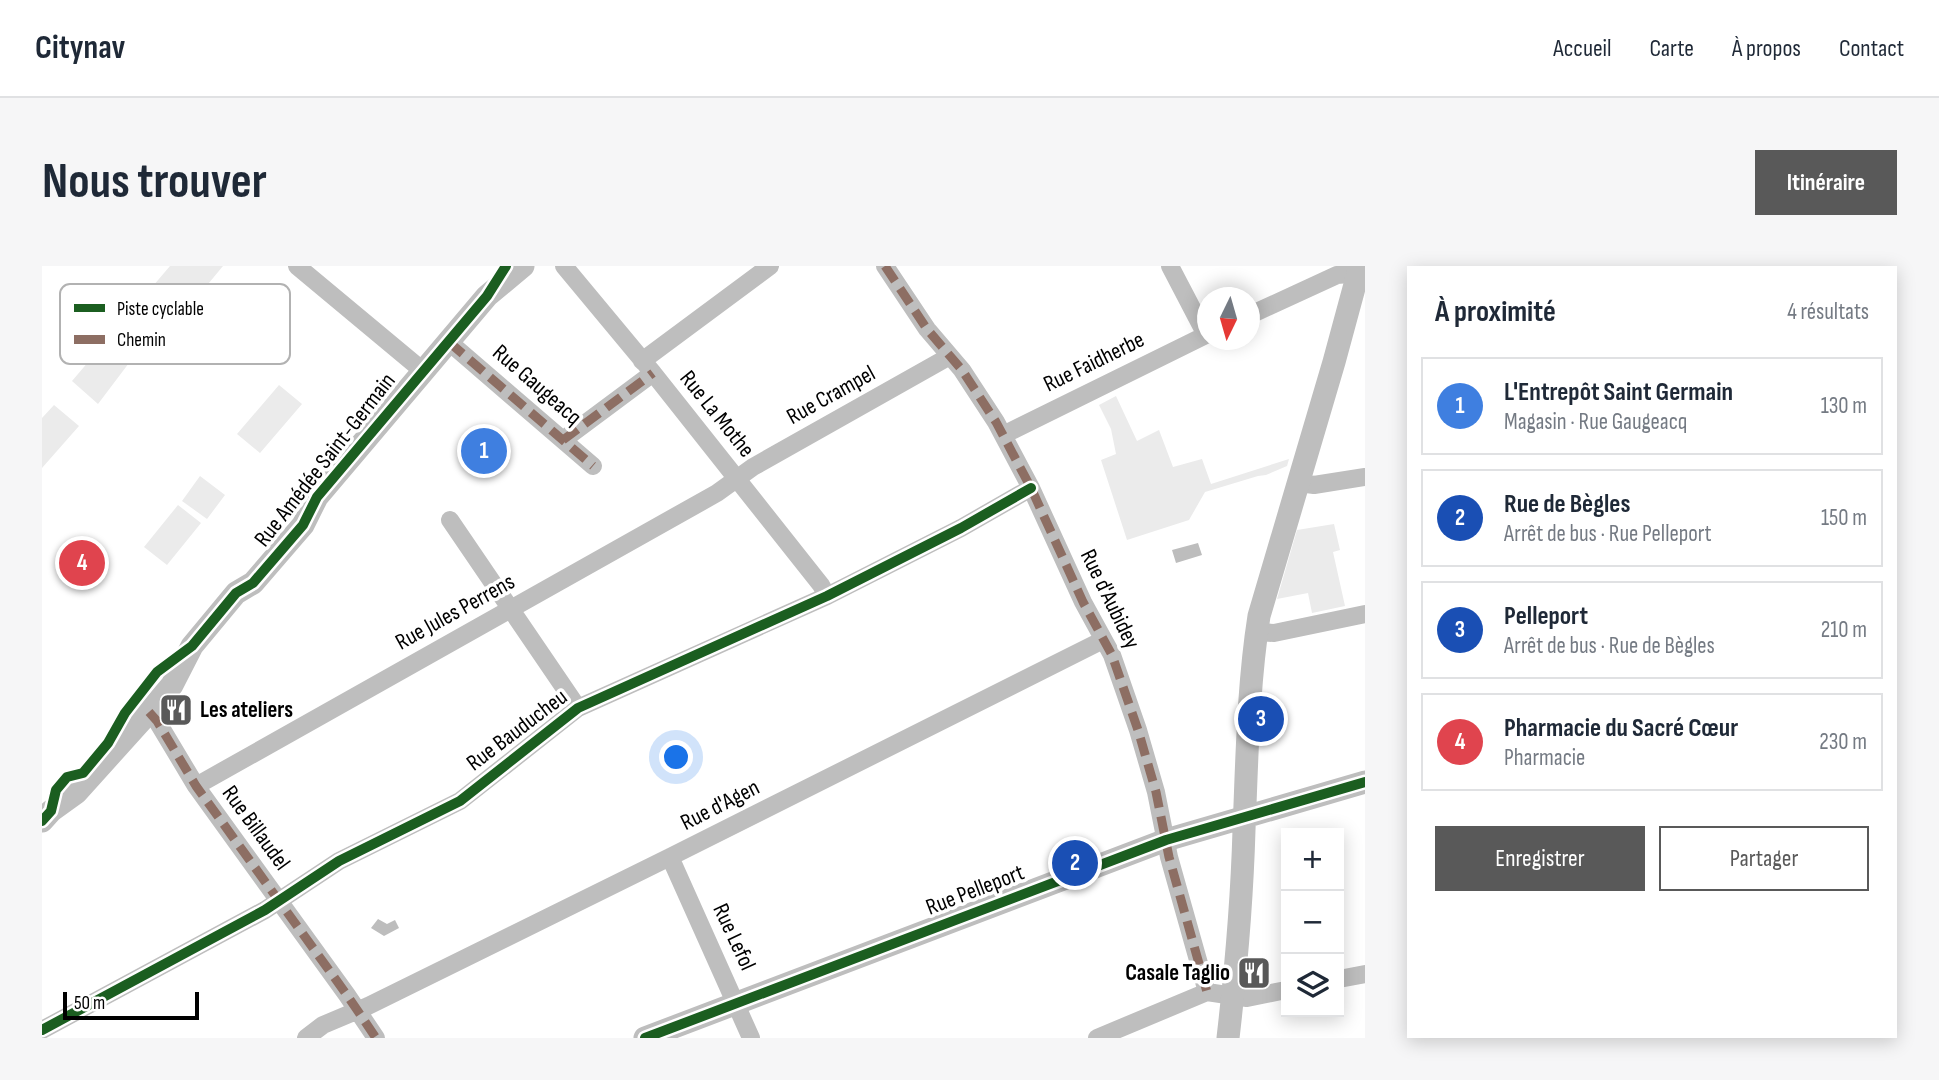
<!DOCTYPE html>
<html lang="fr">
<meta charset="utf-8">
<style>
:root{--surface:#fff;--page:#f6f6f7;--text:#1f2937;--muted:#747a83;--line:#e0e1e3;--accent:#595959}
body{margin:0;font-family:"Sofia Sans Condensed",sans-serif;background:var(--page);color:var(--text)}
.controls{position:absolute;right:21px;bottom:21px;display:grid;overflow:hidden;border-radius:0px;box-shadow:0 4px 18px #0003}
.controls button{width:63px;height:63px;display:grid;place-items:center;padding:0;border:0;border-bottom:2px solid var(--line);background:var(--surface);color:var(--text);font:35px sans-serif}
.compass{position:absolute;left:1155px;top:21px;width:63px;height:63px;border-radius:50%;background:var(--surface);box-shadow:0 4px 18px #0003;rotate:185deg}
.scale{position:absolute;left:21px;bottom:18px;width:136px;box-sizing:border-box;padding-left:7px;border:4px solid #000;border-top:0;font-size:19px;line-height:24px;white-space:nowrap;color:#000;-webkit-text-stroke:5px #fff;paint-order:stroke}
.you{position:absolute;left:635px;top:492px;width:24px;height:24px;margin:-18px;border:5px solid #fff;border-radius:50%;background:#1a73e8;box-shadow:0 0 0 10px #1a73e833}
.badge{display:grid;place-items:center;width:46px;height:46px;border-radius:50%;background:var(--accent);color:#fff;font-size:23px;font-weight:700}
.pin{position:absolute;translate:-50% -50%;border:4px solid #fff;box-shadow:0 2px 7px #0006}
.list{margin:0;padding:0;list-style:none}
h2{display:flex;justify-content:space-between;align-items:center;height:91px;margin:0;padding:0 28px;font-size:30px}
h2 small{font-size:23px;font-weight:400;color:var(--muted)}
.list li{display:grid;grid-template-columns:46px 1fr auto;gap:21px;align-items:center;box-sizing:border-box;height:98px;margin:0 14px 14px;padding:0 14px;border:2px solid var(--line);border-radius:0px}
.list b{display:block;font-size:26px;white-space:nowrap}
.list p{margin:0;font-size:23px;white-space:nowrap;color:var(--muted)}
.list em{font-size:23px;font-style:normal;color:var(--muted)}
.actions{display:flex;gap:14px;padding:21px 28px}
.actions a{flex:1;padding:16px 0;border:2px solid var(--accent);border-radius:0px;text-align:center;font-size:24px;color:var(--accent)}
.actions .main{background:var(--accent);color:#fff}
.icon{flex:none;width:38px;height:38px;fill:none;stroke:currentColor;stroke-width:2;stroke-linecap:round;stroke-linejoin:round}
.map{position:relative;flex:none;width:1323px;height:772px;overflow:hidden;border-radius:0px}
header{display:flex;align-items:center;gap:42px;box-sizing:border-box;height:98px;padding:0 35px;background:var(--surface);border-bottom:2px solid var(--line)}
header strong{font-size:33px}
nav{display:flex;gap:38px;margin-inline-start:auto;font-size:24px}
.intro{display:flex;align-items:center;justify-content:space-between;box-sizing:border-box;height:168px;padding:0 42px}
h1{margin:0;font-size:49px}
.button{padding:18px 32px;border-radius:0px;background:var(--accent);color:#fff;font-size:24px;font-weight:700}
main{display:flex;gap:42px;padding:0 42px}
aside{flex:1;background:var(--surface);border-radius:0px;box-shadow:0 4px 18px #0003}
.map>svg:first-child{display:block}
</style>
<header>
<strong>Citynav</strong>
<nav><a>Accueil</a><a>Carte</a><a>À propos</a><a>Contact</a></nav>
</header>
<div class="intro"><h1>Nous trouver</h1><a class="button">Itinéraire</a></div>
<main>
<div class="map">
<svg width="1323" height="772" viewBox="0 0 1323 772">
<rect width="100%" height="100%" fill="#fff"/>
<!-- green -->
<path fill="#ebebeb" d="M 128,0 L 181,0 L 99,99 L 90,93 L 56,138 L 30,115 Z
M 237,119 L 260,138 L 218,187 L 195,168 Z
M 1074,130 L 1095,175 L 1117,164 L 1131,201 L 1160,193 L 1169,218 L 1247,193 L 1245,200 L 1224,209 L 1216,210 L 1163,226 L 1147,254 L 1085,274 L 1059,194 L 1074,188 L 1069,163 L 1057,139 Z
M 12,139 L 37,160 L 0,202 L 0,152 Z
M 158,210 L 183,229 L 165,253 L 140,235 Z
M 136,239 L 159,257 L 125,299 L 102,281 Z
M 1292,258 L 1298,284 L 1291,286 L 1303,340 L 1270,347 L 1266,327 L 1235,333 L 1255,264 Z"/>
<!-- water -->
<path fill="#bdbdbd" d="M 1156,277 L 1160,289 L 1134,297 L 1130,284 Z
M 336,653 L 345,658 L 353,654 L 357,662 L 342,670 L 329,662 Z"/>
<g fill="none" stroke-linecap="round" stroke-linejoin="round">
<!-- minor -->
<path stroke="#bebebe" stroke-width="18" d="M 255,0 L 381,105
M 522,0 L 611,107 L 779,319 L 785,330
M 843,0 L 885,63 L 920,104 L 954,156 L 989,222 L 1041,336 L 1070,389 L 1096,464 L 1114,526 L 1127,591 L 1165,726
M 1128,0 L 1164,69
M 1208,49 L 1295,9 L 1307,8 L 1316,11
M 407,76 L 551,200
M 600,95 L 728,0
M 961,169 L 1166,68
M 521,174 L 611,107
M 1257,217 L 1272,219 L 1323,211
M 408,254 L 536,442
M 1215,366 L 1232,367 L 1323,348
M 107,446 L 115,455 L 154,520 L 305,729 L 334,772
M 154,520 L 675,227 L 711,201 L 908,90
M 628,591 L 709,772
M 1297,713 L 1323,708
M 0,764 L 223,644 L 297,595 L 418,535 L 536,442 L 785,330 L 919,262 L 989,222
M 264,772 L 281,759 L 326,740 L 628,591 L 1061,374
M 1055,772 L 1165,726 L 1205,732 L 1244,724"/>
<!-- tertiary -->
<path stroke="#bebebe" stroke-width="23" d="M 0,555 L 9,545 L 34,527 L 107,446 L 130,419 L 150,380 L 194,327 L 211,317 L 261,259 L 275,231 L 445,30 L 481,0
M 603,772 L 1124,574 L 1323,516
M 1186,772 C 1194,703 1200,634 1202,564 C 1205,493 1206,420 1217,350 L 1292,96 L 1318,0"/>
<!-- quiet -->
<path stroke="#8d6e63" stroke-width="9" stroke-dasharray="18 9" stroke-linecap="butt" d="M 843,0 L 885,63 L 920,104 L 954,156 L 989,222 L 1041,336 L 1070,389 L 1096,464 L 1114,526 L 1127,591 L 1165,726
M 407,76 L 551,200
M 521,174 L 611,107
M 107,446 L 115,455 L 154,520 L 305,729 L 334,772"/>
<defs>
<path id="cycleway" d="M 0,555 L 9,545 L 14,524 L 25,511 L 41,507 L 66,477 L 83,447 L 115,406 L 150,380 L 194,327 L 211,317 L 261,259 L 275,231 L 445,30 L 464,0
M 0,764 L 223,644 L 297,595 L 418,535 L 536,442 L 785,330 L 919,262 L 989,222
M 603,772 L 1124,574 L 1323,516"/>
</defs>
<!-- cycleway casing -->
<use href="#cycleway" stroke="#fff" stroke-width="15"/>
<!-- cycleway -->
<use href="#cycleway" stroke="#1b5e20" stroke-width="10"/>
</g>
<!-- icons -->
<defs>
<symbol id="restaurant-square" viewBox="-11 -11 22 22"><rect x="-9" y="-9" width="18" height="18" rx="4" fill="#595959" stroke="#fff"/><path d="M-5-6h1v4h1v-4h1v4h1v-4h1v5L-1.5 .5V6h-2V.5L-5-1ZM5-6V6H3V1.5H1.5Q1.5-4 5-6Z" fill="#fff"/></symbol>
</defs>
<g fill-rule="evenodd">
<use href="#restaurant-square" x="115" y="425" width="38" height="38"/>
<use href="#restaurant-square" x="1193" y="688" width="38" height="38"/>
</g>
<g text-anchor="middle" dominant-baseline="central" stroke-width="7" stroke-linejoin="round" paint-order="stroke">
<!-- street labels -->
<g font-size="23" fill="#000" stroke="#fff">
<text transform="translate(1052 96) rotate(-26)">Rue Faidherbe</text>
<text transform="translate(495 119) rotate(41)">Rue Gaugeacq</text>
<text transform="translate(789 129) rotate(-29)">Rue Crampel</text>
<text transform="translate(675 148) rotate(51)">Rue La Mothe</text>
<text transform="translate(283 194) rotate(-52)">Rue Amédée Saint-Germain</text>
<text transform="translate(1068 333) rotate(64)">Rue d'Aubidey</text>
<text transform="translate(413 346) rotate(-29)">Rue Jules Perrens</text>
<text transform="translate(475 464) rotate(-37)">Rue Bauducheu</text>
<text transform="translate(678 539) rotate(-27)">Rue d'Agen</text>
<text transform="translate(214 562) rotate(54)">Rue Billaudel</text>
<text transform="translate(933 624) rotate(-21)">Rue Pelleport</text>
<text transform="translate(692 671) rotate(65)">Rue Lefol</text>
</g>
<!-- poi labels -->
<g font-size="23" font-weight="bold" fill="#000" stroke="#fff" text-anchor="start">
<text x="158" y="444">Les ateliers</text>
<text x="1188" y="707" text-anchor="end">Casale Taglio</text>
</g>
</g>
<!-- legend -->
<rect x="18" y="18" width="230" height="80" rx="10" fill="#fff" stroke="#b2b2b2" stroke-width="2"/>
<rect x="32" y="38" width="31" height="8" fill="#1b5e20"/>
<rect x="32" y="69" width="31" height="9" fill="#8d6e63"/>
<g font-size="19" fill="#000">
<text x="75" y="49">Piste cyclable</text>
<text x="75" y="80">Chemin</text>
</g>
</svg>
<div class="controls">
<button>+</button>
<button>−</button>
<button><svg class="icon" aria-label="layers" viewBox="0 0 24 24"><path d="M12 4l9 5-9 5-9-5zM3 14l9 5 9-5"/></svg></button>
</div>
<svg class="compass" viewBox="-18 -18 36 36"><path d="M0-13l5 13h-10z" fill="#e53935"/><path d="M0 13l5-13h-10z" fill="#747a83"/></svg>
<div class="scale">50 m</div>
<div class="you"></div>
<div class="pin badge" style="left:442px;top:185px;background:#3f7fe0">1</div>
<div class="pin badge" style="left:1033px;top:597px;background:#1a4fb4">2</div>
<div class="pin badge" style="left:1219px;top:453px;background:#1a4fb4">3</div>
<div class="pin badge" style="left:40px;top:297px;background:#e0444e">4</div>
</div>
<aside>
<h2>À proximité<small>4 résultats</small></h2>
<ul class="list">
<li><span class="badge" style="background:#3f7fe0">1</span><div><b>L'Entrepôt Saint Germain</b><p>Magasin · Rue Gaugeacq</p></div><em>130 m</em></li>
<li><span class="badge" style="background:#1a4fb4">2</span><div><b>Rue de Bègles</b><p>Arrêt de bus · Rue Pelleport</p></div><em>150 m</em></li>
<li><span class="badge" style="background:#1a4fb4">3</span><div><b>Pelleport</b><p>Arrêt de bus · Rue de Bègles</p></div><em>210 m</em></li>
<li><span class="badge" style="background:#e0444e">4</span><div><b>Pharmacie du Sacré Cœur</b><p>Pharmacie</p></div><em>230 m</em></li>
</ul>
<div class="actions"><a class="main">Enregistrer</a><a>Partager</a></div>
</aside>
</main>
